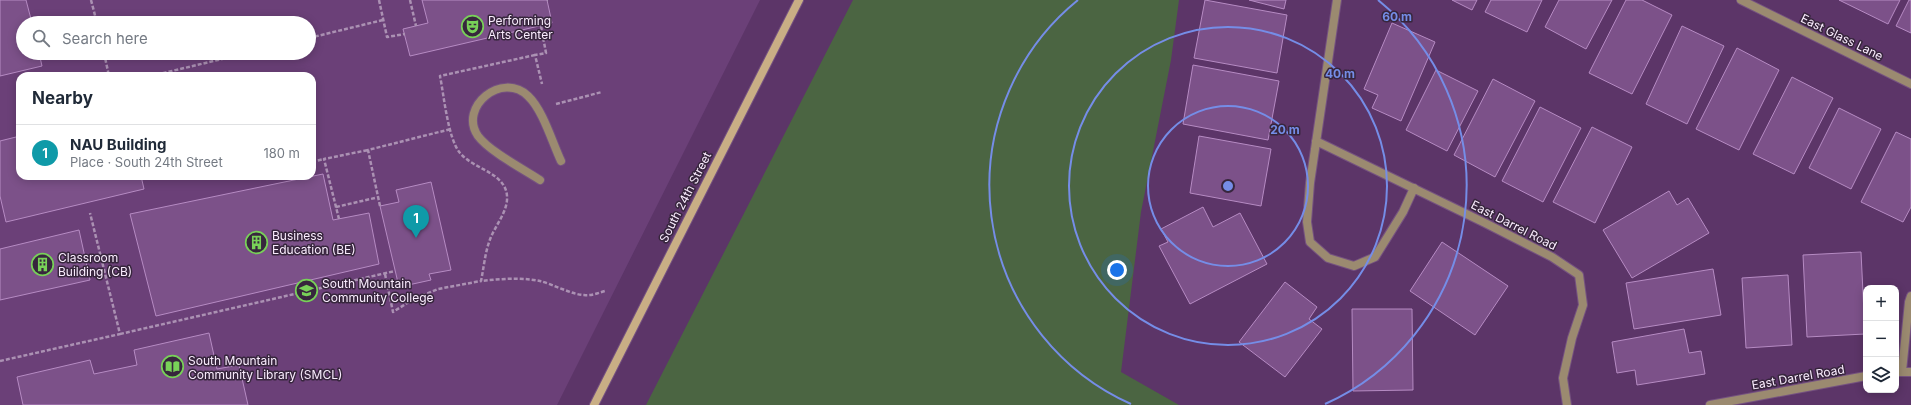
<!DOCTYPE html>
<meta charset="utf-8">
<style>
:root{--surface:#fff;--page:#f2f2f3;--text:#1f2937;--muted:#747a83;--line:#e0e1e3;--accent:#477546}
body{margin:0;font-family:Inter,sans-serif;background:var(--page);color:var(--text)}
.controls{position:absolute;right:12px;bottom:12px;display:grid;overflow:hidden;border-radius:8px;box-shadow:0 2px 10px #0003}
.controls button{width:36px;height:36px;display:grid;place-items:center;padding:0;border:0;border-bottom:1px solid var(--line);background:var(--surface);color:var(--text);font:20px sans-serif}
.you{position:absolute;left:1117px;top:270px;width:14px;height:14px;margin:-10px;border:3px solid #fff;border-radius:50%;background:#1a73e8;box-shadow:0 0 0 6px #1a73e833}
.badge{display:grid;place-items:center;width:26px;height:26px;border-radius:50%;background:var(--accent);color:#fff;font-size:13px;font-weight:700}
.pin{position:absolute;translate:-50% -33px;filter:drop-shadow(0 1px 2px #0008)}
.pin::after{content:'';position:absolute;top:21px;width:14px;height:12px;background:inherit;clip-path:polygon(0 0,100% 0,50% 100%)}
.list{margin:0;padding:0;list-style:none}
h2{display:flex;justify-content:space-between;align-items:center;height:52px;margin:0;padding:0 16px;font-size:17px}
h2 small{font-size:13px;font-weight:400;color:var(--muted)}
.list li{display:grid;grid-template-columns:26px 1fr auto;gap:12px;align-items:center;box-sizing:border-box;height:56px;padding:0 16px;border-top:1px solid var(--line)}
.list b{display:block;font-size:15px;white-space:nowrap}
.list p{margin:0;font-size:13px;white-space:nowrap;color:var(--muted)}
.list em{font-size:13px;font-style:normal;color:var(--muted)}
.icon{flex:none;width:22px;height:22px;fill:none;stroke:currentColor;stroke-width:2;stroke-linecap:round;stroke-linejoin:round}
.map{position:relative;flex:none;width:1911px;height:405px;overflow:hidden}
.search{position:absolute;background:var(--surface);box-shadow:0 2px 10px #0003;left:16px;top:16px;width:300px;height:44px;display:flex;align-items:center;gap:10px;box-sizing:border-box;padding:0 14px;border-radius:22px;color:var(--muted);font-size:15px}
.panel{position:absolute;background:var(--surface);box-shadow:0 2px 10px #0003;left:16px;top:72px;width:300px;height:108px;border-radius:12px}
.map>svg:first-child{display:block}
</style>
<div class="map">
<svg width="1911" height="405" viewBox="0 0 1911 405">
<rect width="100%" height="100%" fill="#5c3568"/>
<!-- built -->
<path fill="#6b4078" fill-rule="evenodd" d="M 0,0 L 760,0 L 557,405 L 0,405 ZM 23,23 L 309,23 L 309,53 L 23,53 ZM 20,76 L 312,76 L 312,176 L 20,176 Z"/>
<!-- green -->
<path fill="#4b6542" d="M 853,0 L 1179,0 L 1171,60 L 1141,212 L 1121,372 L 1179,405 L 646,405 Z"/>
<!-- building -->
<path fill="#7c5189" stroke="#b68bc3" d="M 0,0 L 26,0 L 32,23 L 23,23 L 23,53 L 39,53 L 42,66 L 0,76 Z
M 422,0 L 547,0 L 552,23 L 410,56 L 403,29 L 428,23 Z
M 1205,0 L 1287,15 L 1277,73 L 1194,58 Z
M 1249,0 L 1286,0 L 1284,9 Z
M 1452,0 L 1477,0 L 1472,10 Z
M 1491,0 L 1542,0 L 1527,32 L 1485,12 Z
M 1559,0 L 1612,0 L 1586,49 L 1545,27 Z
M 1626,0 L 1642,0 L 1672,15 L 1632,94 L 1589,73 Z
M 1839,0 L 1900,0 L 1888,24 Z
M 1909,0 L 1911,0 L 1911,33 L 1896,26 Z
M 1392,23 L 1435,42 L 1401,121 L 1372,108 L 1378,95 L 1364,89 Z
M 1682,26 L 1724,46 L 1687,124 L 1646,104 Z
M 1737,48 L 1779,70 L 1739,150 L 1696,129 Z
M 1193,65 L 1279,81 L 1268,140 L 1183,124 Z
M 1436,70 L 1478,91 L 1447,151 L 1406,130 Z
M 1792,77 L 1833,98 L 1794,174 L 1753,154 Z
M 1493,79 L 1535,101 L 1495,177 L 1454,155 Z
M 1540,107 L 1581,128 L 1543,202 L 1502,181 Z
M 1839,108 L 1881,129 L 1851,189 L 1809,168 Z
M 1592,127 L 1632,147 L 1595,223 L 1553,202 Z
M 1896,132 L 1911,139 L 1911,207 L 1903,222 L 1861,202 Z
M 20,136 L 20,176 L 141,176 L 144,189 L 6,222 L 0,196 L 0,141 Z
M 1199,136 L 1271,149 L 1261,206 L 1190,193 Z
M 323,174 L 333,220 L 369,213 L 379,264 L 156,316 L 130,214 Z
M 431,182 L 451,270 L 429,274 L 431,280 L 399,287 L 380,206 L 399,202 L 396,190 Z
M 1669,191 L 1677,205 L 1688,198 L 1709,233 L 1632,278 L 1603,230 Z
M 1203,207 L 1213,227 L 1240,213 L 1267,264 L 1190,304 L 1159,246 L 1168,242 L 1161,229 Z
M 79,230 L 90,280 L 0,300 L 0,249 Z
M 1442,242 L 1508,286 L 1475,335 L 1410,291 Z
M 1861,252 L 1865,334 L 1807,337 L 1803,255 Z
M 1713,269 L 1721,315 L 1634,329 L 1626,283 Z
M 1788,275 L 1792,345 L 1746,348 L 1742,278 Z
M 1285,282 L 1317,307 L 1309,319 L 1322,329 L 1285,377 L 1239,342 Z
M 1352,309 L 1412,309 L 1413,390 L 1353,391 Z
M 1684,329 L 1689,353 L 1701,351 L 1705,374 L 1637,385 L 1635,370 L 1617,373 L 1612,342 Z
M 209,333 L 217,369 L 239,365 L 248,405 L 23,405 L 17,377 L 90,360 L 94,374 L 137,365 L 134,350 Z"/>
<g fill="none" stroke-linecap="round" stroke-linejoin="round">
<defs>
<path id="service" d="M 540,180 C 523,169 489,151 478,136 C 458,107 502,71 528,96 C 543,110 552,142 561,161"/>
<path id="minor" d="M 1337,0 L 1310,183 L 1307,222 L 1310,242 L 1328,258 L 1354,266 L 1375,257 L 1403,212 L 1414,188
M 1741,0 L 1911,84
M 1316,141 L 1485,223 L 1552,257 L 1579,275 L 1583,305 L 1572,338 L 1563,378 L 1567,405
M 1902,371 L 1909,302 L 1911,296
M 1896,372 L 1911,372
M 1710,405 L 1866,376"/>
<path id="secondary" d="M 594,405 L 799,0"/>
</defs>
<!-- service casing -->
<use href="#service" stroke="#755280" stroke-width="10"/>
<!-- minor casing -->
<use href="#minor" stroke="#755280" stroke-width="10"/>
<!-- secondary casing -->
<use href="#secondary" stroke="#755280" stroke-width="10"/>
<!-- path -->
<path stroke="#ab91b3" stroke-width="2.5" stroke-dasharray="4 2" stroke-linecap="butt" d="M 91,0 L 97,23
M 379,0 L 387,37 L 405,34
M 410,0 L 416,26
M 547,0 L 548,0
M 541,26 L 546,53 L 535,55 L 542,84
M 309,38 L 383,20
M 104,53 L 109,76
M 535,55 L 440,76 C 444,96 448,139 460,153 C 474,170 509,173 507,200 C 506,213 496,225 491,237 C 485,251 484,267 481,281 C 500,279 520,277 540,281 C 552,284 573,295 584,295 C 591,296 598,293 605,291
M 151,76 L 247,53
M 556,104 L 602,92
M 312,162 L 324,159
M 380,206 L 368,150 L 451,129
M 336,207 L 379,197
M 339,219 L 324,159 L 368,150
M 385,274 L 393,312 L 412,300 L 438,289 L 481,281
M 120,334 L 395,271
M 0,361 L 120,334 L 90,213"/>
<!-- service -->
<use href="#service" stroke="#9b8a70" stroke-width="8"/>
<!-- minor -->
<use href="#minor" stroke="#9b8a70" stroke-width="8"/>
<!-- secondary -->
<use href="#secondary" stroke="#c9ae85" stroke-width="8"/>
</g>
<!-- distance rings -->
<g fill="none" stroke="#758de7" stroke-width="2">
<circle cx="1228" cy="186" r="80"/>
<circle cx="1228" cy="186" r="159"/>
<path d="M1131 404A239 239 0 0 1 1078 0M1378 0A239 239 0 0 1 1325 404"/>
</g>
<!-- icons -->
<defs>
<symbol id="theatre-ring" viewBox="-11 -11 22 22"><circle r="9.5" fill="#37263d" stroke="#78d158" stroke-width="1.5"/><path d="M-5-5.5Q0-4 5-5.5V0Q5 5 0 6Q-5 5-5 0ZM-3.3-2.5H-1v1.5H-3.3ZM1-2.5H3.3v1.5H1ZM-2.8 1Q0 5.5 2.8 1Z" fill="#78d158"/></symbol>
<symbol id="building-ring" viewBox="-11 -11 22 22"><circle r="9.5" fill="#37263d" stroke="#78d158" stroke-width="1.5"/><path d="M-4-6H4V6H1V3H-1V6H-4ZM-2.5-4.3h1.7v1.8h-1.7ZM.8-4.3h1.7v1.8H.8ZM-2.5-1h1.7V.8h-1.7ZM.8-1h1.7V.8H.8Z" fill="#78d158"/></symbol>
<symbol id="university-ring" viewBox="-11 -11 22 22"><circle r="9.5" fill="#37263d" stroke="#78d158" stroke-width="1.5"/><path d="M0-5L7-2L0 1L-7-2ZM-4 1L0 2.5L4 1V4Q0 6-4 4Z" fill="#78d158"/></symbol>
<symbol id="library-ring" viewBox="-11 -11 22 22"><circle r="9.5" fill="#37263d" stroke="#78d158" stroke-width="1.5"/><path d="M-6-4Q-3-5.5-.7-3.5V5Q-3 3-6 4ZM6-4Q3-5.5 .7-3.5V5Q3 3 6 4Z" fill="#78d158"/></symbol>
</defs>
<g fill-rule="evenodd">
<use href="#theatre-ring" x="460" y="14" width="25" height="25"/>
<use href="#building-ring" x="244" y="230" width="25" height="25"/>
<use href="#building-ring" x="30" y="252" width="25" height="25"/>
<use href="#university-ring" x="294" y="278" width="25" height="25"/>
<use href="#library-ring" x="160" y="354" width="25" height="25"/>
</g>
<g text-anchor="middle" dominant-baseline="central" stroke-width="3" stroke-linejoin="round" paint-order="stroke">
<!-- poi labels -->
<g font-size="12" fill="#faecfe" stroke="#37263d" text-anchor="start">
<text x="488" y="20">Performing<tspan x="488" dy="14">Arts Center</tspan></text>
<text x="272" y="235">Business<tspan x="272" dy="14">Education (BE)</tspan></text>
<text x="58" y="257">Classroom<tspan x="58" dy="14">Building (CB)</tspan></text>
<text x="322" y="283">South Mountain<tspan x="322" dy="14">Community College</tspan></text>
<text x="188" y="360">South Mountain<tspan x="188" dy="14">Community Library (SMCL)</tspan></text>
</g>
<!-- street labels -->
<g font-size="12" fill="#faecfe" stroke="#37263d">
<text transform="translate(1842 37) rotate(26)">East Glass Lane</text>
<text transform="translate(685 197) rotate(-63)">South 24th Street</text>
<text transform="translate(1514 225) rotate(27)">East Darrel Road</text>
<text transform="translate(1798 377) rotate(-10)">East Darrel Road</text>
</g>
</g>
<circle cx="1228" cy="186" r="6" fill="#758de7" stroke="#37263d" stroke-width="2"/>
<g font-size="12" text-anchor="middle" font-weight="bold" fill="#758de7" stroke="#37263d" stroke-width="3" stroke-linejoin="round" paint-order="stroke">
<text x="1397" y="21">60 m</text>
<text x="1340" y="78">40 m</text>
<text x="1285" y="134">20 m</text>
</g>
</svg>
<div class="controls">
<button>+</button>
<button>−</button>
<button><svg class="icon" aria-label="layers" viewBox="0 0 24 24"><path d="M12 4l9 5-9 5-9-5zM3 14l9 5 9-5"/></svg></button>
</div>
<div class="you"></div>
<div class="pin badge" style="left:416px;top:238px;background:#0f9aa8">1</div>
<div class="search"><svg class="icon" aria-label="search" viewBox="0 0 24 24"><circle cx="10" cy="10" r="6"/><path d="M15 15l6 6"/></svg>Search here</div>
<section class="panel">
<h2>Nearby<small></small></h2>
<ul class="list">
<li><span class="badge" style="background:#0f9aa8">1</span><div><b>NAU Building</b><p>Place · South 24th Street</p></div><em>180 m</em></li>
</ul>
</section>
</div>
